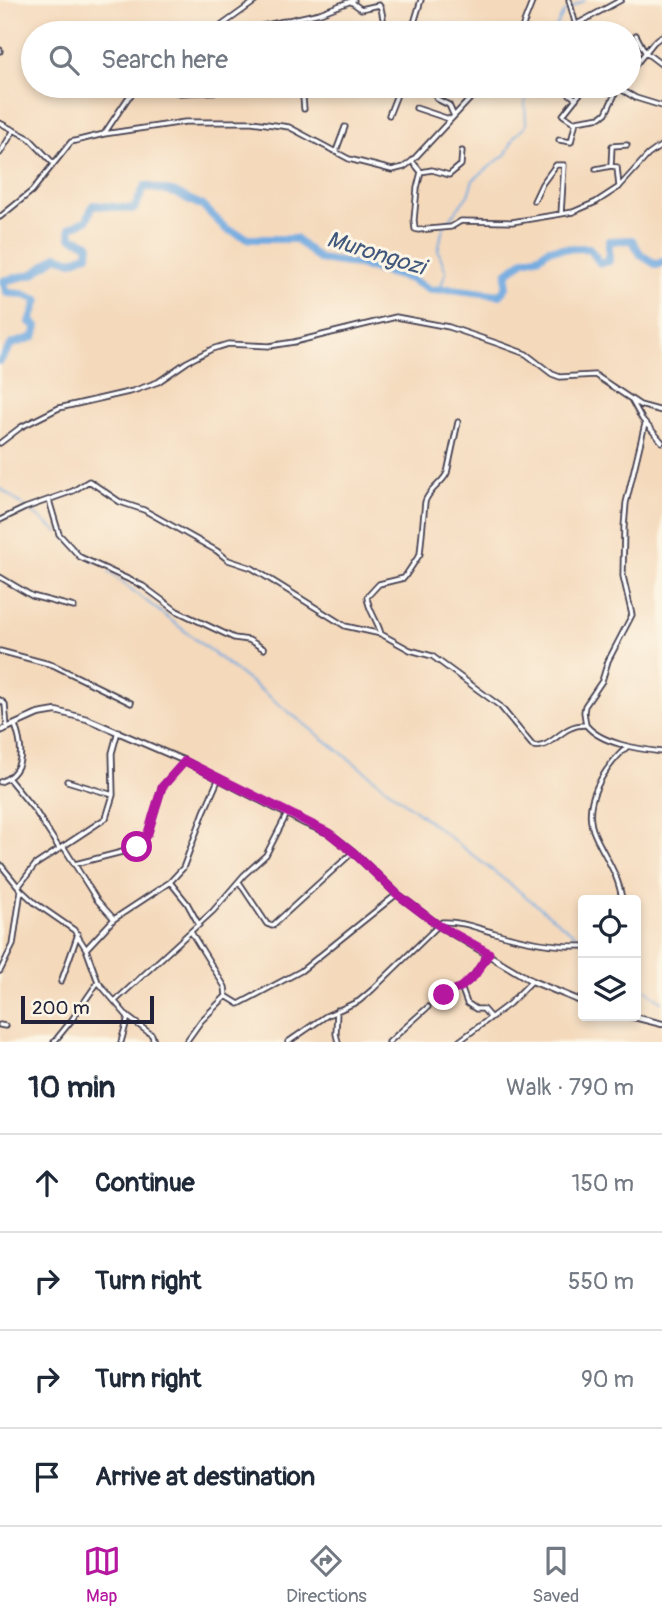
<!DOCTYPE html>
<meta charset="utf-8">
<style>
:root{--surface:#fff;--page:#f6f6f7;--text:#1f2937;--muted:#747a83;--line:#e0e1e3;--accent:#b5179e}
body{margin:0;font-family:Pangolin,sans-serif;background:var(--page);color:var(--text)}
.controls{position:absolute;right:21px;bottom:21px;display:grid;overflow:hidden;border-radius:7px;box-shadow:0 4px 10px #0003}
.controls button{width:63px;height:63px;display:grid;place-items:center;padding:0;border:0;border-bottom:2px solid var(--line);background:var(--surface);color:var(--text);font:35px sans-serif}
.scale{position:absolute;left:21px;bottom:18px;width:133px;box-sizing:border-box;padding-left:7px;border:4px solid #22223b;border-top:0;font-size:19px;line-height:24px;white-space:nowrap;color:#22223b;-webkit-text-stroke:5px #fcf5e5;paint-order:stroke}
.stop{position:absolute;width:21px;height:21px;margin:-16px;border:5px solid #b5179e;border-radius:50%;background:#fff}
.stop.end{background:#b5179e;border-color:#fff;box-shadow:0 2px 7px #0008}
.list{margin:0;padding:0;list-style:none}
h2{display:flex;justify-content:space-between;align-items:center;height:91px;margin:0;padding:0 28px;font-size:30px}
h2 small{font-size:23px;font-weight:400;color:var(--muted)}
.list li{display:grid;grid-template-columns:46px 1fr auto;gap:21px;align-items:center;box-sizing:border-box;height:98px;padding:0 28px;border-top:2px solid var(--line)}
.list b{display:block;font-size:26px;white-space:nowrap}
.list em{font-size:23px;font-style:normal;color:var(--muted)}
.icon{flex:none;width:38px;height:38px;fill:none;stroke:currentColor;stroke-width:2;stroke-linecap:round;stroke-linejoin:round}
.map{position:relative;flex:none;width:662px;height:1042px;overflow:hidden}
.search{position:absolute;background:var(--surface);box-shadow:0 4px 10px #0003;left:21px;right:21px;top:21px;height:77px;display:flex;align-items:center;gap:18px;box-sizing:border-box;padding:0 24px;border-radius:38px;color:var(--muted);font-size:26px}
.sheet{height:483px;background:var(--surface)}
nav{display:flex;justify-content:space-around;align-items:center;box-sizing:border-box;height:98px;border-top:2px solid var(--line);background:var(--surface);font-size:19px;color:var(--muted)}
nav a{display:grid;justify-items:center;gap:4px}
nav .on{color:var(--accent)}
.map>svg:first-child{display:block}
</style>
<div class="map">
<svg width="662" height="1042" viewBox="0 0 662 1042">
<rect width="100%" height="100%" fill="#fcf5e5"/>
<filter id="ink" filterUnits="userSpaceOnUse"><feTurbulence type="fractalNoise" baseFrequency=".0143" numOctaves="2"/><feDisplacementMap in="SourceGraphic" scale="14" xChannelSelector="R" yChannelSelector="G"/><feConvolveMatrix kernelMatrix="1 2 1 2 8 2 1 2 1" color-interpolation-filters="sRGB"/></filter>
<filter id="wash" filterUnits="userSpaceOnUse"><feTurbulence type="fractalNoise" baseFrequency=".00686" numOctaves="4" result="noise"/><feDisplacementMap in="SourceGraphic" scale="28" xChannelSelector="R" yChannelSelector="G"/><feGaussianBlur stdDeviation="1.57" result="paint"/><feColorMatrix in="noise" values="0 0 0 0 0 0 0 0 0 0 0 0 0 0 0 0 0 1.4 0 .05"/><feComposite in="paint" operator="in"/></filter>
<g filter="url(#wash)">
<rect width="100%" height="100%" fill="#f4d9bb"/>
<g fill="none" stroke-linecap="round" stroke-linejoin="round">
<!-- stream -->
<path stroke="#70a9e0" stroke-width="2" d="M 553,33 L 564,12 L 585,0
M 440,289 L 446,272 L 438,250 L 443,228 L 468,195 L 473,180 L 506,154 L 515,136 L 526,126 L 525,103 L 531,86
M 0,488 L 58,532
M 65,538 L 96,562
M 109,572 L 583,941
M 636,982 L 662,1002"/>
<!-- river -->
<path stroke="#70a9e0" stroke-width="8" d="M 0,361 L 12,344 L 34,337 L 37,326 L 30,322 L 38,300 L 22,294 L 7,293 L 3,281 L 33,274 L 57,256 L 72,261 L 88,254 L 89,244 L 71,237 L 70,228 L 87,220 L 93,205 L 134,209 L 145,186 L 175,193 L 203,206 L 226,229 L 250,239 L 296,239 L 319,259 L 354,264 L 410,279 L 430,290 L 451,289 L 500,295 L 506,287 L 507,273 L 524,260 L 540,256 L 549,249 L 589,248 L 600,263 L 609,261 L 609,241 L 632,240 L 641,255 L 657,265 L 662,262"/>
</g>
</g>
<g filter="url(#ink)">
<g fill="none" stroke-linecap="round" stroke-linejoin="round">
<defs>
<path id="minor" d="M 569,0 L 578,33
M 350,1 L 361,9 L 379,5 L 381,8 L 383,18
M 286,20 L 293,33
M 575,25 L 621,0
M 211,33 L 257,0
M 231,33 L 320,13 L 354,0
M 411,33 L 421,0
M 520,33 L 533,0
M 636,35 L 645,52 L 662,65
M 0,51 L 0,50
M 629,73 L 654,42 L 662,36
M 302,86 L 304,109
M 388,86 L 398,92 L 389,115
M 559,86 L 576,99
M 615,86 L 636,98 L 662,106
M 134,90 L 164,89 L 180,93 L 230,91 L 261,86
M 433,90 L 437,99 L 449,105 L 453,114
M 416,108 L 449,119
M 0,123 L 29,138 L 53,163
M 575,123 L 563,115 L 586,86
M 104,134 L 128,98 L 140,86
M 559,140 L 571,142 L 576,121 L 601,117 L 606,113 L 619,86
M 336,151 L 345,127
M 0,153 L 14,130
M 412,161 L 421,172 L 417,188 L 414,220 L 415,229 L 418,230 L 451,227 L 461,221 L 512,222 L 573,212 L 596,202 L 619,187 L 648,155 L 662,145
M 611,166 L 612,146 L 627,145
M 596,169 L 611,166 L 617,167 L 619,187
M 421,172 L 432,170 L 449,175 L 461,165 L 462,151
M 534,201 L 542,184 L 556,165 L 564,165 L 561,214
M 0,217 L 32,191 L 71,142 L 104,134 L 185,122 L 252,122 L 289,127 L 349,159 L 392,170 L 404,167 L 412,161 L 482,86
M 632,401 L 642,419 L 662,442
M 0,443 L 21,427 L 59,408 L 133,391 L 158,382 L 187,362 L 212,349 L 228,344 L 269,346 L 294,342 L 396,317 L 449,327 L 499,344 L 526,354 L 552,374 L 560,377 L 595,375 L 640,405 L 662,411
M 49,500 L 59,534 L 80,557 L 143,586 L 177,611 L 234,638 L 249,640 L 264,649
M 0,520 L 25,508 L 73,491 L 89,481 L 120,502 L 144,510 L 217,551 L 228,560 L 252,568 L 345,626 L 381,634 L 410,650 L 432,656 L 500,706 L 533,746 C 553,750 560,724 586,725 C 601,744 639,749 662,752
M 0,577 L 32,596 L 74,607
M 381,634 C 378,621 368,610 367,597 L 379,584 L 404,578 L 420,554 L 425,502 C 429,489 442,484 447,473 L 458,422
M 0,651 L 53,665 L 131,703
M 0,700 L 5,704 L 7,728
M 586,725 L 584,712 L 585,706 L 602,681 L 608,661 L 632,615 L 623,576 L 624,527 L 626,503 L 645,424
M 9,779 L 36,812 L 59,848
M 67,781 L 113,795
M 0,782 C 26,772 23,747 15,725
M 63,846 L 97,900 L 114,919
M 0,864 L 21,890 L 35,903 L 74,930 L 86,949 L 98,982 L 128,1017 L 152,1035 L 154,1042
M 75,864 L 130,850 L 140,845 L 148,833 L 162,787 L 185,761
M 170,882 L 187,903 L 199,925
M 239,882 L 267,924 L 272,926 L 353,852
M 19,886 L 35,865 L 106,818 L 113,795 L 112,753 L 118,731
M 622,900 C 619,875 605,857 595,835 C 580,803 605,767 627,747
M 191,932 L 225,987 L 226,996 L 239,1004 L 301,971 L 397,894
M 86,949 L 114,919 L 170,882 L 183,868 L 204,812 L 219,778
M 0,971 L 13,945 L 21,890
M 61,982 L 78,934
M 461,987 L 467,1003 L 476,1009 L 483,1009 L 490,1017
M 444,995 L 461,987 L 471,979 L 488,955
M 115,1001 L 213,911 L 244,875 L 266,855 L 287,814
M 337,1010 L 336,1034 L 338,1042
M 0,1025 L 5,1026
M 54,1042 L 71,1021 L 98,982
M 121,1042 L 128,1017
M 186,1042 L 201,1021 L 226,996
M 288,1042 L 326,1016 L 359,1001 L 372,990 L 442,922 C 461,921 477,928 495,933 C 523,941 554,947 583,946
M 389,1042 L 428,1007
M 458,1042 L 509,1004 L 532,981"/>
<path id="tertiary" d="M 0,731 L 38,714 L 56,711 L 87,719 L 185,761 L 304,823 L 329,833 L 353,852 L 397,894 L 438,925 L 532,981 L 583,1002
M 630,1016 L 662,1024"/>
</defs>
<!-- minor casing -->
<use href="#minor" stroke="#423d4e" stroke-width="7"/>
<!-- tertiary casing -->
<use href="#tertiary" stroke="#423d4e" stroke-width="8"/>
<!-- minor -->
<use href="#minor" stroke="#fff" stroke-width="3.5"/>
<!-- tertiary -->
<use href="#tertiary" stroke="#fff" stroke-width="4.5"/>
</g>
</g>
<g fill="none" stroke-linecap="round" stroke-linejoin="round" filter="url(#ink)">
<!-- route -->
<path stroke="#b5179e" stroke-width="9" d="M 137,847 L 148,833 L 162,787 L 185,761 L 329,833 L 353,852 L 397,894 L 438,925 L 489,953 L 475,975 L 461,987 L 444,995"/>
</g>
<g text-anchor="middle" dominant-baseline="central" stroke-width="6" stroke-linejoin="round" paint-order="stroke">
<!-- water labels -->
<g font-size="23" font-style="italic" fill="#41587d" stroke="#fcf5e5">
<text transform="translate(376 253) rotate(17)">Murongozi</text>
</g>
</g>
</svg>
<div class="controls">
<button><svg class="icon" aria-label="locate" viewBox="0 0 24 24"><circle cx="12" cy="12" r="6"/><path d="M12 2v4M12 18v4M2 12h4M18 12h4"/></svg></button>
<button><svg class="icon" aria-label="layers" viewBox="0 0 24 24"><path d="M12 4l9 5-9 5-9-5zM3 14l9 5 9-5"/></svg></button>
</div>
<div class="scale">200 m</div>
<div class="stop" style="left:137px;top:847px"></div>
<div class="stop end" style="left:444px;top:995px"></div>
<div class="search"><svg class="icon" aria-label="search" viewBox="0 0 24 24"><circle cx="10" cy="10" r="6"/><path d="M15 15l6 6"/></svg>Search here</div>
</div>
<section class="sheet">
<h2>10 min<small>Walk · 790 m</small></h2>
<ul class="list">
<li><svg class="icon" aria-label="ahead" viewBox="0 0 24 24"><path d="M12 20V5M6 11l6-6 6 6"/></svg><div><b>Continue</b></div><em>150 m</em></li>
<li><svg class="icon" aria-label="right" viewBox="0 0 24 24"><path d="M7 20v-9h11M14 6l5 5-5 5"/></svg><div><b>Turn right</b></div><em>550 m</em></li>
<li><svg class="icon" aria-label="right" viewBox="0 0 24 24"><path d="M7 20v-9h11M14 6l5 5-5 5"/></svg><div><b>Turn right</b></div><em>90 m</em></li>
<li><svg class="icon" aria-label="arrive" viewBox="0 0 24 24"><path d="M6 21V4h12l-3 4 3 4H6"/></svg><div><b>Arrive at destination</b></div></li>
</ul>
</section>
<nav>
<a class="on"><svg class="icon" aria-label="map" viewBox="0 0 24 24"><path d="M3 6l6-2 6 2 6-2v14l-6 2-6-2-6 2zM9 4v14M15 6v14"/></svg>Map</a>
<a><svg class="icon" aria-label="directions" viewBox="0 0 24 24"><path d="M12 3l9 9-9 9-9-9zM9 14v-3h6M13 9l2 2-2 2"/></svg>Directions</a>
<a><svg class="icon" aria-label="saved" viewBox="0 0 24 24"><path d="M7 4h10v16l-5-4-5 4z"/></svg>Saved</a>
</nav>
